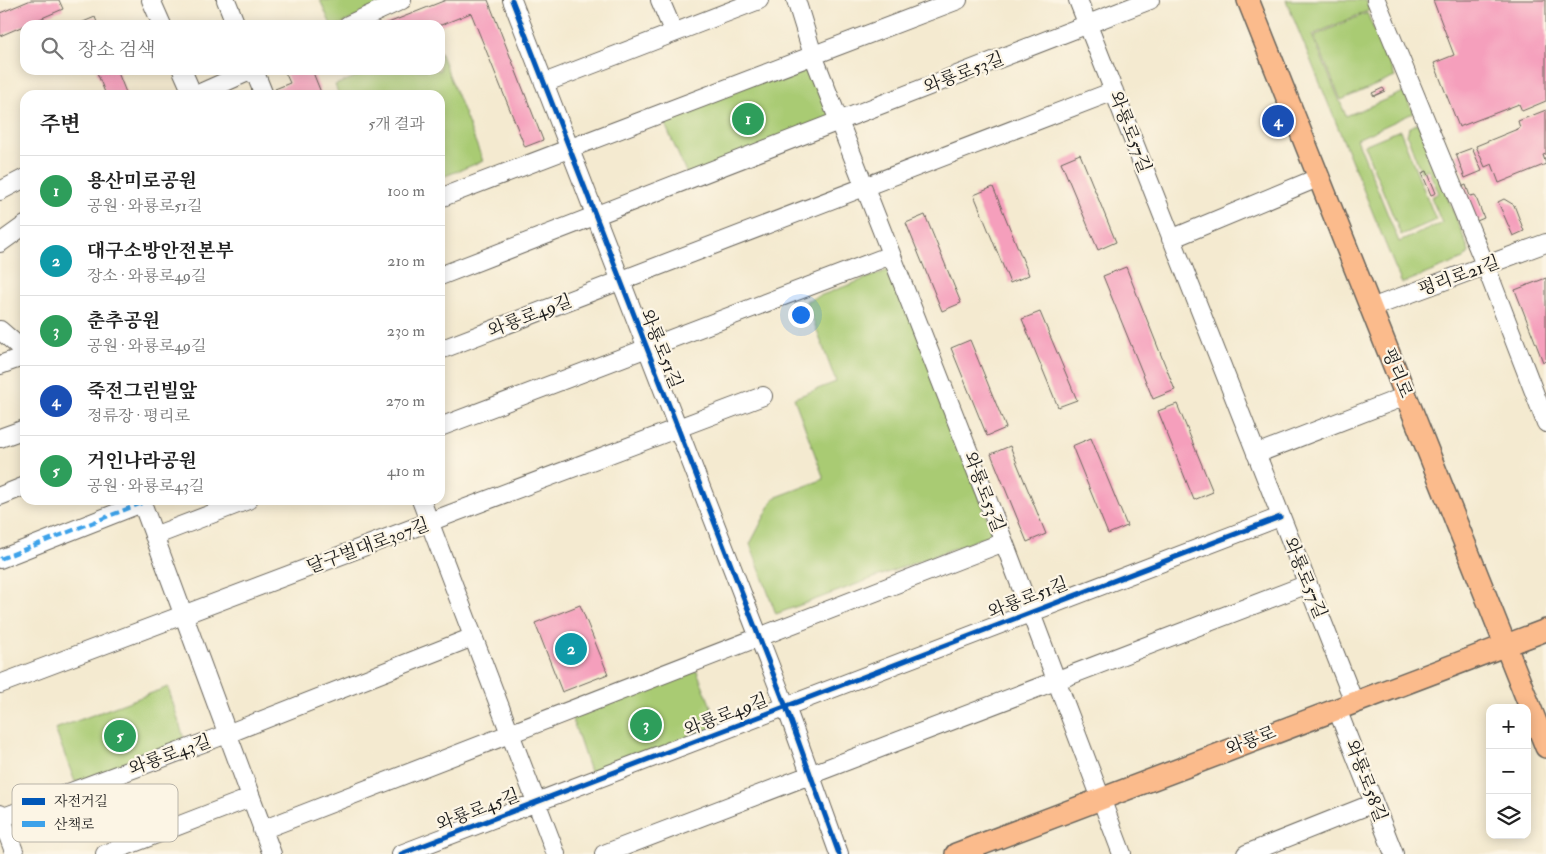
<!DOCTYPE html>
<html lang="ko">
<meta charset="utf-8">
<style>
:root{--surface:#fff;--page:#f2f2f2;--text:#222;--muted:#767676;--line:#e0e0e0;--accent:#0b8043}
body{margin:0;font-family:"IM FELL Double Pica","Noto Serif KR",serif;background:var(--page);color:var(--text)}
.controls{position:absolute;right:15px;bottom:15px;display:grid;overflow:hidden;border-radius:10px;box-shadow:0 2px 12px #0003}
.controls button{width:45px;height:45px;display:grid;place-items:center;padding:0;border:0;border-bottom:1px solid var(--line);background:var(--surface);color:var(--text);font:25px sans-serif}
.you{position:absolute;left:800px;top:314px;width:18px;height:18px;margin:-12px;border:4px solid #fff;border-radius:50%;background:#1a73e8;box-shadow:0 0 0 8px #1a73e833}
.badge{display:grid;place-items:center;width:32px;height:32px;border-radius:50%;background:var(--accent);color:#fff;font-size:16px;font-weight:700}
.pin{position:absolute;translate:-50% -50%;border:2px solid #fff;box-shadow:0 1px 5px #0006}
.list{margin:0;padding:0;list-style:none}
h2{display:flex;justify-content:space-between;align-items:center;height:65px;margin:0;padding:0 20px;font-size:21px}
h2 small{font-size:16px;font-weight:400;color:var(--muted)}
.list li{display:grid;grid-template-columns:32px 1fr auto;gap:15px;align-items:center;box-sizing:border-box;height:70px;padding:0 20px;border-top:1px solid var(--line)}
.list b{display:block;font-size:19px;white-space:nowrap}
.list p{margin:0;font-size:16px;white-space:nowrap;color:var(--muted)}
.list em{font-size:16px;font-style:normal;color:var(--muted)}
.icon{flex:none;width:28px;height:28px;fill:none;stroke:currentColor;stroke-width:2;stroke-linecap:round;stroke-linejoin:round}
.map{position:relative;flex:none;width:1546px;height:854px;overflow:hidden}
.search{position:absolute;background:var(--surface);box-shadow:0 2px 12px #0003;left:20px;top:20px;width:425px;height:55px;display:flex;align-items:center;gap:12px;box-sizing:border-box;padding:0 18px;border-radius:15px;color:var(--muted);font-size:19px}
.panel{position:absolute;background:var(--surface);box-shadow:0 2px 12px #0003;left:20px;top:90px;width:425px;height:415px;border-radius:15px}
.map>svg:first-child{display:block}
</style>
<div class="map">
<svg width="1546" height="854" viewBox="0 0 1546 854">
<rect width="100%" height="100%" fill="#fcf5e5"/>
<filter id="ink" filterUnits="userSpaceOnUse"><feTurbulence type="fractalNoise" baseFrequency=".02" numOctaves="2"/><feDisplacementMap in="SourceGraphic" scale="10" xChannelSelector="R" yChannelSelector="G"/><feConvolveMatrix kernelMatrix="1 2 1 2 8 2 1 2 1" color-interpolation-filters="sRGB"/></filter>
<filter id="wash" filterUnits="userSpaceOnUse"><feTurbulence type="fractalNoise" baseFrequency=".0096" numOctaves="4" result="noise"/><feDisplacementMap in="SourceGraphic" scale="20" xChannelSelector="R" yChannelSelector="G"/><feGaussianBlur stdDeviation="1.12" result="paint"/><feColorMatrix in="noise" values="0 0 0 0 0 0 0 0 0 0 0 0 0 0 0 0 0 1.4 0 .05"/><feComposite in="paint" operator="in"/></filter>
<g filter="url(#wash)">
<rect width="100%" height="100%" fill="#f4ead0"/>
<!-- green -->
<path fill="#a9cb73" stroke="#627448" d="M 320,0 L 393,0 L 339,25 L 331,25 Z
M 1286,0 L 1366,0 L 1370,10 L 1312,35 L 1346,116 L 1404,92 L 1413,113 L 1357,139 L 1399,242 L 1442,223 L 1431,197 L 1439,193 L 1428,169 L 1421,172 L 1407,135 L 1409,128 L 1418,123 L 1468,248 L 1469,253 L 1463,259 L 1403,283 L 1401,282 Z
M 1367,13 L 1395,77 L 1341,100 L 1314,36 Z
M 440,52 L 483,161 L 440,178 L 440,95 L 339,95 L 335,85 L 373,70 L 440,70 Z
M 809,57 L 834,122 L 689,179 L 661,115 Z
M 1400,130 L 1436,220 L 1401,235 L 1364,145 Z
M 894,268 L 993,534 L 776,614 L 750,544 L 774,498 L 824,479 L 794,398 L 836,382 L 806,301 Z
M 697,671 L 721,732 L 593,781 L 572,718 Z
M 168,687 L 185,742 L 75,782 L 55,729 Z"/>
<g id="blocks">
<!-- building -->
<path fill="#f59fbc" d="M 31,0 L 59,0 L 63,9 L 0,36 L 0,13 Z
M 446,0 L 488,0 L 543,140 L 525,147 L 471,13 L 441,25 L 383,25 Z
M 1433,0 L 1546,0 L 1546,101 L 1522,111 L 1519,104 L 1459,127 L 1434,63 L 1454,55 Z
M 95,17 L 98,25 L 76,25 Z
M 96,70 L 117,70 L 127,95 L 106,95 Z
M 284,70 L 312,70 L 322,95 L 278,95 L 275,89 L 290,83 Z
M 1383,88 L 1385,91 L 1374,96 L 1372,93 Z
M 1546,110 L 1546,154 L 1543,155 L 1546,164 L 1499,183 L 1492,164 L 1485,167 L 1476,146 L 1520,128 L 1518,121 Z
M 1472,148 L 1482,171 L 1465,178 L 1456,154 Z
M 1080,154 L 1116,242 L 1098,250 L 1061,162 Z
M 1427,171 L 1436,193 L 1431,195 L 1422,173 Z
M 1466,185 L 1470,196 L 1475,195 L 1484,218 L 1472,223 L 1459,188 Z
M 993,187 L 1029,275 L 1010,283 L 974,195 Z
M 1504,199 L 1514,205 L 1524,231 L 1513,236 L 1498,202 Z
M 925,215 L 961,303 L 942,311 L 906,223 Z
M 1126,267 L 1175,390 L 1153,399 L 1103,276 Z
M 1546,278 L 1546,361 L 1543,362 L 1515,290 Z
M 1040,312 L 1077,400 L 1058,407 L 1022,319 Z
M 970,340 L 1006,428 L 987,436 L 951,348 Z
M 1177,404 L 1213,492 L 1194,500 L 1158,411 Z
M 1091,438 L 1127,526 L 1108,534 L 1072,446 Z
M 1010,446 L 1046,534 L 1027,542 L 991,454 Z
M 580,605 L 608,674 L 562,692 L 535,623 Z"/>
</g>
</g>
<g filter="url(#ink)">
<use href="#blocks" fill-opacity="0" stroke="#68645b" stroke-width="1"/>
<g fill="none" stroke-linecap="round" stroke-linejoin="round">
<defs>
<path id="minor" d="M 151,0 L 162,25
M 226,0 L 236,25
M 512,0 L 786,707 L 839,854
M 660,0 L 674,33
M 796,0 L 813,55 L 1004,542 L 1122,854
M 1078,0 L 1354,702
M 1376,0 L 1486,267 L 1546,423
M 348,25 L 402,0
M 182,70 L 193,95
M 254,70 L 264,95
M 544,83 L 759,0
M 196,95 L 252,70
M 0,191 L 25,178
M 440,198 L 958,0
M 1171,239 L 1320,177
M 0,243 L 25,225
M 440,276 L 1150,0
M 1371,308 L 1546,243
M 0,330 L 23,350 L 25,355
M 440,350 L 1114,91
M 0,365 L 25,356
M 440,427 L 891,255
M 0,438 L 25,429
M 1256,454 L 1406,396
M 0,496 L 25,486
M 141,500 L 272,854
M 421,500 L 556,854
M 154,536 L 248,500
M 0,559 L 142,503
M 0,684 L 763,396
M 1337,709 L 1394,854
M 0,814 L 15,854
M 1,818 L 227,734 L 473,637
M 262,830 L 1004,542
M 105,854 L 250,798
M 401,854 L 1280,517
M 604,854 L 1308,584
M 1246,854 L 1374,803"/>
<path id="major" d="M 1248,0 L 1546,747
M 956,854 L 1546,630"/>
</defs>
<!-- minor casing -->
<use href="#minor" stroke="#68645b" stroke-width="20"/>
<!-- major casing -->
<use href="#major" stroke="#68645b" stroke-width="24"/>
<!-- minor -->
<use href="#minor" stroke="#fff" stroke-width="18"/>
<!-- major -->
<use href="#major" stroke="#fbbb8c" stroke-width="21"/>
<!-- quiet -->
<path stroke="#3da2ea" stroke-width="4" stroke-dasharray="8 4" stroke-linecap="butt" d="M 0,559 L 142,503"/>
<defs>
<path id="cycleway" d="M 512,0 L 786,707 L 839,854
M 401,854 L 1280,517"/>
</defs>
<!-- cycleway casing -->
<use href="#cycleway" stroke="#fcf5e5" stroke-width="8"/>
<!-- cycleway -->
<use href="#cycleway" stroke="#0057b8" stroke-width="5"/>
</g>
</g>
<g text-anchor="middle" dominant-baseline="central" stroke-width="4.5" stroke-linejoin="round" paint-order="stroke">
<!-- street labels -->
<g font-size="18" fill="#1c1c1c" stroke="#fcf5e5">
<text transform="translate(964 73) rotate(-21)">와룡로53길</text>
<text transform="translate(1130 132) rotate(69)">와룡로57길</text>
<text transform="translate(1459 276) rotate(-20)">평리로21길</text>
<text transform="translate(530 316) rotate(-21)">와룡로49길</text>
<text transform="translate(661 349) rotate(68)">와룡로51길</text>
<text transform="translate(1397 373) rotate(68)">평리로</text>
<text transform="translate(984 492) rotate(69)">와룡로53길</text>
<text transform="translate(368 546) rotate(-20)">달구벌대로307길</text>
<text transform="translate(1305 578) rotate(68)">와룡로57길</text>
<text transform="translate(1028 598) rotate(-21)">와룡로51길</text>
<text transform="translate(726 715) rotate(-21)">와룡로49길</text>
<text transform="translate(1251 741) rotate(-21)">와룡로</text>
<text transform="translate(170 755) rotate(-20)">와룡로43길</text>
<text transform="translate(1366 781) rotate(69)">와룡로58길</text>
<text transform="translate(478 810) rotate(-21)">와룡로45길</text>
</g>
</g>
<!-- legend -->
<rect x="12" y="784" width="166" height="58" rx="8" fill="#fcf5e5" stroke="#b9b4a9" stroke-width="1"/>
<rect x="22" y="798" width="23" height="7" fill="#0057b8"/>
<rect x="22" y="821" width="23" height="6" fill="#3da2ea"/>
<g font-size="14" fill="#1c1c1c">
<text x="54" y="806">자전거길</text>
<text x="54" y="829">산책로</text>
</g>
</svg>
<div class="controls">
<button>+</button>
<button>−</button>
<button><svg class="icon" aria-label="layers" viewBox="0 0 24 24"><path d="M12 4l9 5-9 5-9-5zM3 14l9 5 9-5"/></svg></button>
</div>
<div class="you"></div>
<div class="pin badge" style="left:748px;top:119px;background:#2e9e5b">1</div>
<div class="pin badge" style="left:571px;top:649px;background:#0f9aa8">2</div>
<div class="pin badge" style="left:646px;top:725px;background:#2e9e5b">3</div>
<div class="pin badge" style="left:1278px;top:121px;background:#1a4fb4">4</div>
<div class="pin badge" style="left:120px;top:736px;background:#2e9e5b">5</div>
<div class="search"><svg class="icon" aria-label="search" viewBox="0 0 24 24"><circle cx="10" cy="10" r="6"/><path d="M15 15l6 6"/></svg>장소 검색</div>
<section class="panel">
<h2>주변<small>5개 결과</small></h2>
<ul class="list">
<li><span class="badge" style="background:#2e9e5b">1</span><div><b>용산미로공원</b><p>공원 · 와룡로51길</p></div><em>100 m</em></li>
<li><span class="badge" style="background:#0f9aa8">2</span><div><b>대구소방안전본부</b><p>장소 · 와룡로49길</p></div><em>210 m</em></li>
<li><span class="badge" style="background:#2e9e5b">3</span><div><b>춘추공원</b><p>공원 · 와룡로49길</p></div><em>230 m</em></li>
<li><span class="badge" style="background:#1a4fb4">4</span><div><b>죽전그린빌앞</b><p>정류장 · 평리로</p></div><em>270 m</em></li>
<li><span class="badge" style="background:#2e9e5b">5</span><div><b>거인나라공원</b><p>공원 · 와룡로43길</p></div><em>410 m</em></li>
</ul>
</section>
</div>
